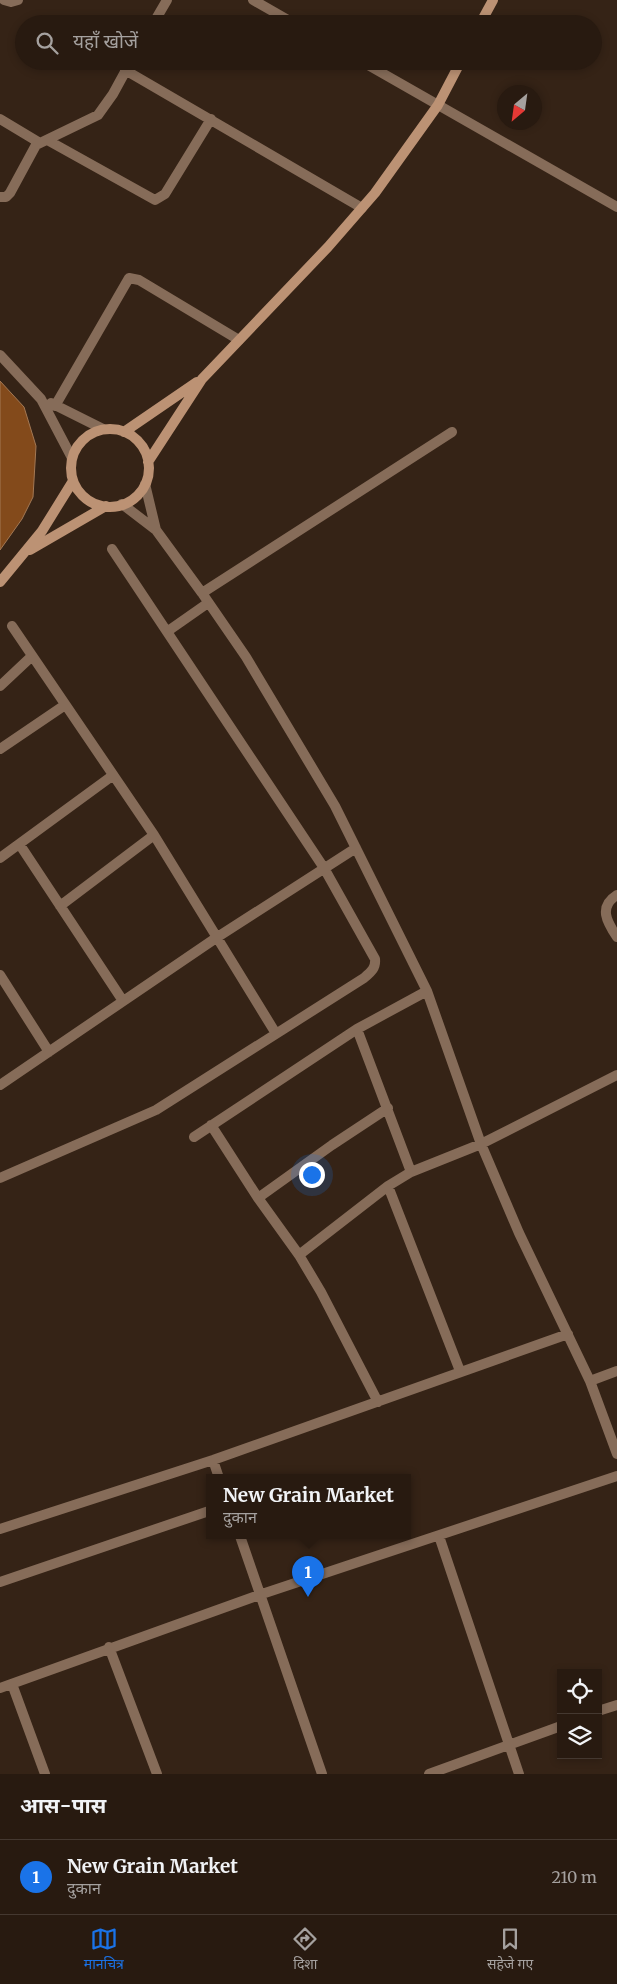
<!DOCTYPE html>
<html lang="hi">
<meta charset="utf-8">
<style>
:root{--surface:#281a10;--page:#302319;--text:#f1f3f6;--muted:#a5a19f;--line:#443830;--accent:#1a73e8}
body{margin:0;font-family:Merriweather,"Noto Sans Devanagari",serif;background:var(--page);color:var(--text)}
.controls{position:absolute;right:15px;bottom:15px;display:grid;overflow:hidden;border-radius:0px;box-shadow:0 2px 8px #0003}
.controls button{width:45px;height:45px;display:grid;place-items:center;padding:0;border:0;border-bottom:1px solid var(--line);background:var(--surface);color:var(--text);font:25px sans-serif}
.compass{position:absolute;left:497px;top:85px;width:45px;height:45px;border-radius:50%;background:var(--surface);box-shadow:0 2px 8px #0003;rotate:209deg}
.you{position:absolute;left:311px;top:1174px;width:18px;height:18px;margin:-12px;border:4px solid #fff;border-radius:50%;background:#1a73e8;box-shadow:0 0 0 8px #1a73e833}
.badge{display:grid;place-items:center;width:32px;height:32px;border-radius:50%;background:var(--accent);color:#fff;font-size:16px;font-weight:700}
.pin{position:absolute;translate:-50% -41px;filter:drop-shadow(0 1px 2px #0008)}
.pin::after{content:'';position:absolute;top:26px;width:18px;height:15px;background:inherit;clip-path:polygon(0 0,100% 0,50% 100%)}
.popup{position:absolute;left:206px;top:1474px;width:205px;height:65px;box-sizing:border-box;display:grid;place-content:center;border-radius:0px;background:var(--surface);filter:drop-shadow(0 1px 4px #0005);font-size:16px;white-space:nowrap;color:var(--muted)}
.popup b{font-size:19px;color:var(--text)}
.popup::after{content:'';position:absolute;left:50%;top:100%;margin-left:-10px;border:10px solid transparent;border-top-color:var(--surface)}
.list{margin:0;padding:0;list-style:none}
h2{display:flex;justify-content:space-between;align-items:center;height:65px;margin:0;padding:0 20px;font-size:21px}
h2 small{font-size:16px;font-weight:400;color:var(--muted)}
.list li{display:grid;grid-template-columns:32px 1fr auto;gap:15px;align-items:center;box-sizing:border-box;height:75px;padding:0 20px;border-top:1px solid var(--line)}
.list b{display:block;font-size:19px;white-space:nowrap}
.list p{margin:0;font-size:16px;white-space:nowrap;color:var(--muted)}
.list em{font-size:16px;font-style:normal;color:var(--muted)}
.icon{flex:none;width:28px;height:28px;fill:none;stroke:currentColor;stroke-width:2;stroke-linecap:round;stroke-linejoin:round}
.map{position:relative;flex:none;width:617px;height:1774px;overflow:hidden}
.search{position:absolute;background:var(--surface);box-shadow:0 2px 8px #0003;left:15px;right:15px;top:15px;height:55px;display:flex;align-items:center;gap:12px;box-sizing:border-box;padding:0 18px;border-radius:28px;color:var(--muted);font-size:19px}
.sheet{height:140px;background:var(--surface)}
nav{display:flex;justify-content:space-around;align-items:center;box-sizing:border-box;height:70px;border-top:1px solid var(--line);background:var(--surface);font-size:14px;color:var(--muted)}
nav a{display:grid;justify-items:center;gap:2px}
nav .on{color:var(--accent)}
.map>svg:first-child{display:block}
</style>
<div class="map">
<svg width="617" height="1774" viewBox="0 0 617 1774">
<rect width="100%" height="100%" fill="#352316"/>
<!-- water -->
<path fill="#834a1b" stroke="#a37854" d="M 0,381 L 24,407 L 36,446 L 33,497 L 22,519 L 0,550 Z"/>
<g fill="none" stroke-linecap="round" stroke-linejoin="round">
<!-- minor -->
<path stroke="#866c59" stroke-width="10" d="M 4,0 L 11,2 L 18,0
M 253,0 L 295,24
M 153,24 L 167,0
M 361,61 L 617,207
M 125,70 L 362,208
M 0,119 L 40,143
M 49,141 L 155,200 L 165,194 L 211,119
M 0,197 L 6,197 L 10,193 L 36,145 L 98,115 L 113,94 L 131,61
M 0,355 L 41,399 L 72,458
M 51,403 L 103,429
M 55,406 L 129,278 L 139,280 L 239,340
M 145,484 L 156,530
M 122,504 L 156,530 L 202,593 L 246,657 L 335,806 L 427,991 L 481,1144 L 519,1233 L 590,1381 L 617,1454
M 202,593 L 452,432
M 12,626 L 154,835 L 275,1032
M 168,631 L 208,603
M 0,686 L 32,656
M 0,749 L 65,705
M 20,845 L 123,1001
M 0,858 L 112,776
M 617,895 C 598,907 607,922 617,937
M 60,906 L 154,835
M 0,975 L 49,1052
M 357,1029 L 411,1172
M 0,1085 L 216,938 L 356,848
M 211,1125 L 258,1198 L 299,1255 L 321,1292 L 378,1402
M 194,1137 L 357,1029 L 427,991
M 0,1178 L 156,1110 L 364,978 C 371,972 376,968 375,959 L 324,868 L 112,549
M 388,1186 L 460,1371
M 258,1198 L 332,1145 L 388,1108
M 299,1255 L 388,1186 L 411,1172 L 481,1144 L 617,1075
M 590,1381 L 617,1371
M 213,1460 L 219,1478
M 0,1529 L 213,1460 L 568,1334
M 240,1536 L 322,1774
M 439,1536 L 519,1774
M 0,1582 L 209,1511
M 109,1647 L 157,1774
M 12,1684 L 45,1774
M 0,1688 L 262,1594 L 617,1476
M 598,1711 L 617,1705
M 429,1774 L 561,1726"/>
<!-- secondary -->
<path stroke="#bc9274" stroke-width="10" d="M 480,24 L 493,0
M71 468a39 39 0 1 1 78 0a39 39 0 1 1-78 0Z
M 124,432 L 197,382
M 148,462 L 202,379 L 328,247 L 375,193 L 438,105 L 461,61
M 30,550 L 106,506
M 0,582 L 42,531 L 73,481"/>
</g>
</svg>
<div class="controls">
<button><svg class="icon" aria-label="locate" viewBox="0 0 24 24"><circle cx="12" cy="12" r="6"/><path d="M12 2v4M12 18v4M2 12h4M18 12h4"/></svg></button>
<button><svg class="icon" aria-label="layers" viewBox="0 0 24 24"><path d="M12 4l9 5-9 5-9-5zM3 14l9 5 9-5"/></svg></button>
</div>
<svg class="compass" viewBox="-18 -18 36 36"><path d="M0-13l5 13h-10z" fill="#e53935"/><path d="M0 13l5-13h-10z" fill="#a5a19f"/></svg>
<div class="you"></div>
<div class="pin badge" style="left:308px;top:1597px">1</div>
<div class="popup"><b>New Grain Market</b>दुकान</div>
<div class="search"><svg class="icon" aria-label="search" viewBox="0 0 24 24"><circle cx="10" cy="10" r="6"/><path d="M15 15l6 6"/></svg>यहाँ खोजें</div>
</div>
<section class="sheet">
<h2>आस-पास<small></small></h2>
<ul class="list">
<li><span class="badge">1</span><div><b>New Grain Market</b><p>दुकान</p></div><em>210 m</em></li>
</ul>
</section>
<nav>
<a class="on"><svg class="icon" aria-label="map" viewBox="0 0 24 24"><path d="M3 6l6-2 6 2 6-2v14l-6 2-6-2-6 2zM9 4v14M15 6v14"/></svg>मानचित्र</a>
<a><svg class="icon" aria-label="directions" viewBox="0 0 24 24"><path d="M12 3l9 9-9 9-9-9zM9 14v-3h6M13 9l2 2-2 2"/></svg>दिशा</a>
<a><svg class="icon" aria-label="saved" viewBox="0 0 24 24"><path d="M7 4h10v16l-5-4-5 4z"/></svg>सहेजे गए</a>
</nav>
